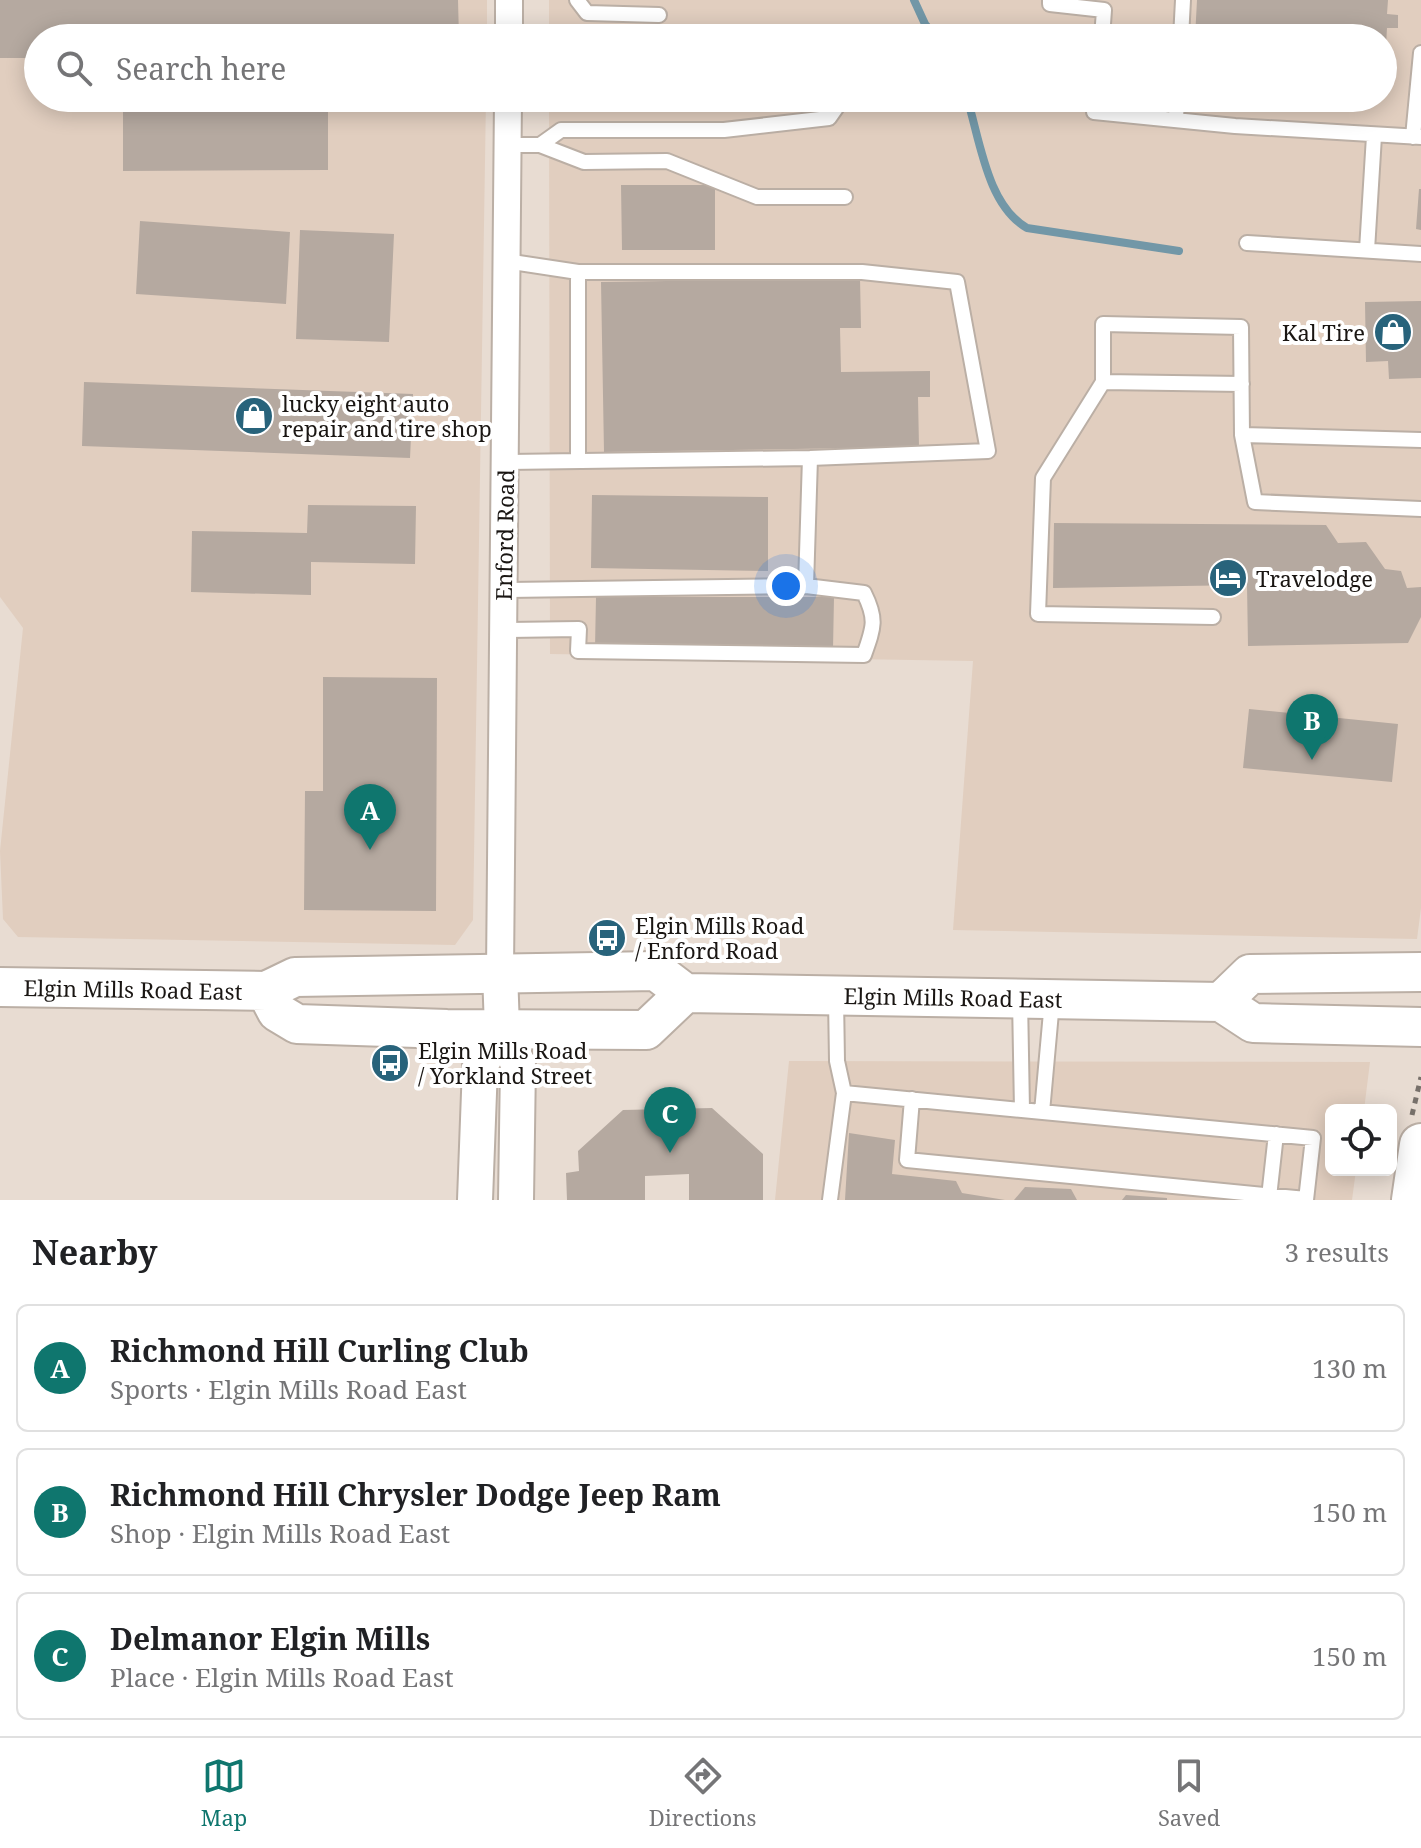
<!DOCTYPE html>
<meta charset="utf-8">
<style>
:root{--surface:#fff;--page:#f2f2f2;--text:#202124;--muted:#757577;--line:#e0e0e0;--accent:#0f766e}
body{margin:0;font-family:"Noto Serif",serif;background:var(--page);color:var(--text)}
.controls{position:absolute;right:24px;bottom:24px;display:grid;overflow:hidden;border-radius:12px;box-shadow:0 4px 20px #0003}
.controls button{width:72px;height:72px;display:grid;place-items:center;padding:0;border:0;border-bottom:2px solid var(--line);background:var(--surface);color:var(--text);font:40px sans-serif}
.you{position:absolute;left:786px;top:586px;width:28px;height:28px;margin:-20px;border:6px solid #fff;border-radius:50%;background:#1a73e8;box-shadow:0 0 0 12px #1a73e833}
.badge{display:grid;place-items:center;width:52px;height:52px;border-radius:50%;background:var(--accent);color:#fff;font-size:26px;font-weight:700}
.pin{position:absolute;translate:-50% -66px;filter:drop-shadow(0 2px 4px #0008)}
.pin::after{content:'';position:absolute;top:42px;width:28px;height:24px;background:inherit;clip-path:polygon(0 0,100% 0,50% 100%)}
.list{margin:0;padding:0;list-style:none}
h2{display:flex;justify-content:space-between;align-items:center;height:104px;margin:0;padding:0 32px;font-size:34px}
h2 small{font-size:26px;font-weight:400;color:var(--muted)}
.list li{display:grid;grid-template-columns:52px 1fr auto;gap:24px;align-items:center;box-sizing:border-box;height:128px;margin:0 16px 16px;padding:0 16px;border:2px solid var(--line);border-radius:12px}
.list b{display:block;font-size:30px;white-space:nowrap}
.list p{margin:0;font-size:26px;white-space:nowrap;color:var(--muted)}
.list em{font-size:26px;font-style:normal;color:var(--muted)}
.icon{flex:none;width:44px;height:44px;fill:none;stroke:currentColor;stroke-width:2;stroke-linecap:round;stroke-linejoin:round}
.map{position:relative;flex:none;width:1421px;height:1200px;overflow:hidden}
.search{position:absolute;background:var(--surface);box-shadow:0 4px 20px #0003;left:24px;right:24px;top:24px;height:88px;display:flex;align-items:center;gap:20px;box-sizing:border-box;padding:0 28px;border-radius:44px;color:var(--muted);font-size:30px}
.sheet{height:536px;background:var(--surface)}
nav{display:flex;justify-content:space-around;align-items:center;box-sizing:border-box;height:112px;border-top:2px solid var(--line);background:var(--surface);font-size:22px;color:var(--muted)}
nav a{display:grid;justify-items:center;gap:4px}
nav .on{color:var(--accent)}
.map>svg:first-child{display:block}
</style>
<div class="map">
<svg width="1421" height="1200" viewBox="0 0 1421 1200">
<rect width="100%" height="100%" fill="#e8dcd2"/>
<!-- built -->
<path fill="#e1cebf" d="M 0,0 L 487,0 L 487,38 L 38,38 L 38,98 L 486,98 L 473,920 L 455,945 L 18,937 L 3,919 L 0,851 L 23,628 L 0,597 Z
M 549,0 L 1421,0 L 1421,908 L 1417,939 L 953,930 L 973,661 L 550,654 L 549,98 L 1383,98 L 1383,38 L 549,38 Z
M 789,1061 L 1370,1062 L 1364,1110 L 1331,1110 L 1331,1170 L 1356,1170 L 1352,1200 L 775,1200 Z"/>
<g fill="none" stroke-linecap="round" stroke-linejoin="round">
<!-- stream -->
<path stroke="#7297a7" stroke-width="8" d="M 914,0 L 925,24 L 937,38
M 967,98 C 980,140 987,205 1027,228 L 1179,251"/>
</g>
<!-- building -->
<path fill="#b5a9a0" d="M 0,0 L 458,0 L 459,38 L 38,38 L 38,58 L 0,58 Z
M 1197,0 L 1388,0 L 1387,14 L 1398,15 L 1398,28 L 1387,28 L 1385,63 L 1383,38 L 1195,38 Z
M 123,98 L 328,98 L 328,170 L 123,171 Z
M 1192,98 L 1331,98 L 1330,107 L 1287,105 L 1286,111 L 1192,106 Z
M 621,185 L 715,185 L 715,250 L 622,250 Z
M 1419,189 L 1421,189 L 1421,230 L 1416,229 Z
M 140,221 L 290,232 L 286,304 L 136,294 Z
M 300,230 L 394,234 L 389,342 L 296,339 Z
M 860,278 L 861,328 L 840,328 L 841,372 L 930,371 L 930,397 L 918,397 L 919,447 L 604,452 L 601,282 Z
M 1421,301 L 1421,378 L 1389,379 L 1388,361 L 1366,362 L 1365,302 Z
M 84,382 L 413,394 L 410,458 L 82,446 Z
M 592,495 L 768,497 L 768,571 L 591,568 Z
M 308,505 L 416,506 L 415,564 L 311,562 L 311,595 L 191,592 L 192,531 L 307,533 Z
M 1054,523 L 1326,525 L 1338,543 L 1366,542 L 1385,569 L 1401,571 L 1407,588 L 1421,587 L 1421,617 L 1408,643 L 1248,646 L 1247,585 L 1053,588 Z
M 596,597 L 834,597 L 833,649 L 595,648 Z
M 323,677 L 437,678 L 436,911 L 304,910 L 305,791 L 323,791 Z
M 1249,709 L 1398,724 L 1392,782 L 1243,768 Z
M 712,1108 L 763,1154 L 763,1200 L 689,1200 L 689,1174 L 645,1176 L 645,1200 L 567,1200 L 566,1173 L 579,1171 L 578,1151 L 623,1110 Z
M 849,1133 L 895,1140 L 892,1174 L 956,1181 L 962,1193 L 1005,1200 L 845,1200 Z
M 1025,1187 L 1071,1189 L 1077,1200 L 1014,1200 Z
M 1126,1195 L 1167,1198 L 1167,1200 L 1122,1200 Z"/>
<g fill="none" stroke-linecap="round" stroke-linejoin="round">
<defs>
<path id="service" d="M 577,0 L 587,13 L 659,15
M 1050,0 L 1050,4 L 1104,10 L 1102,38
M 541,38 L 641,35
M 1181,38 L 1183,0
M 1096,98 L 1094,112 L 1235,126 L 1421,137
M 1176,120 L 1177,98
M 1413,137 L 1421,53
M 508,145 L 540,145 L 584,162 L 667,161 L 757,197 L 845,197
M 540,145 L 561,130 L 724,130 L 829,118 L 843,98
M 1247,243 L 1421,254
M 1367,250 L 1374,136
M 1103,382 L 1242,384
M 1242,435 L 1255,502 L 1421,509
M 578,461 L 578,272
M 505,462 L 810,458 L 988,451 L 957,282 L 862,272 L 578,272 L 506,261
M 503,590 L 806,586 L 810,458
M 1213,617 L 1038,614 L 1043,478 L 1103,382 L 1103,324 L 1241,327 L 1242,435 L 1421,440
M 503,630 L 579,629 L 578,651 L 864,655 C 874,627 877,619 864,593 L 806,586
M 836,998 L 837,1061 L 844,1093
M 1020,999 L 1022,1110
M 912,1099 L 907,1160 L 1306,1199
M 1042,1112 L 1052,1001
M 1269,1197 L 1276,1134
M 830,1200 L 844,1093 L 1313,1138 L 1306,1200"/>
<path id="minor" d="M 509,38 L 509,0
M 500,972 L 508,98"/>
<path id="tertiary" d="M 500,972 L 502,1028 L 518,1064 L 516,1200
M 475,1200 L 480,1066 L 502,1028"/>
<path id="secondary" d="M 0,987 L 266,991 L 295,977 L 656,971 L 685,993 L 1221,1002 L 1253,1023 L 1421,1027
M 266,991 L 277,1012 L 297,1024 L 447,1029 L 646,1030 L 685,993
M 1221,1002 L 1250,974 L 1421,972"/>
<path id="primary" d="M 1413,1200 L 1421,1145"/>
</defs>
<!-- service casing -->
<use href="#service" stroke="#bbafa5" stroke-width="18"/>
<!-- minor casing -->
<use href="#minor" stroke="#bbafa5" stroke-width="30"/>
<!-- tertiary casing -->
<use href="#tertiary" stroke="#bbafa5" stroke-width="38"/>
<!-- secondary casing -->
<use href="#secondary" stroke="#bbafa5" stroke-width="42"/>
<!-- primary casing -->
<use href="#primary" stroke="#bbafa5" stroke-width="46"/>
<!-- path -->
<path stroke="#77706a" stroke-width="5" stroke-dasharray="6 6" stroke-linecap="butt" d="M 1412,1115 L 1421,1077"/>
<!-- service -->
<use href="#service" stroke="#fff" stroke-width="14"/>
<!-- minor -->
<use href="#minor" stroke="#fff" stroke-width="26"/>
<!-- tertiary -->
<use href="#tertiary" stroke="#fff" stroke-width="34"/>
<!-- secondary -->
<use href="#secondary" stroke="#fff" stroke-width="38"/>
<!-- primary -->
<use href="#primary" stroke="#fff" stroke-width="42"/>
</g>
<!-- icons -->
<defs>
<symbol id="shop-disc" viewBox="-11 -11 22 22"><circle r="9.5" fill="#28637b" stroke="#fff"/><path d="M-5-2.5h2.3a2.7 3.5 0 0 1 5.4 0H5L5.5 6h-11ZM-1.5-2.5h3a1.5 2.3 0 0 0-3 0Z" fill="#fff"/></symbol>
<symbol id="hotel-disc" viewBox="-11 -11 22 22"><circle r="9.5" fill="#28637b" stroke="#fff"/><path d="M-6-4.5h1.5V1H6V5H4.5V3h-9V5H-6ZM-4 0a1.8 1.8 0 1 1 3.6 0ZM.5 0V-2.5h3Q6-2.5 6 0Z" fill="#fff"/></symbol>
<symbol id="bus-disc" viewBox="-11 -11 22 22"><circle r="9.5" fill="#28637b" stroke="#fff"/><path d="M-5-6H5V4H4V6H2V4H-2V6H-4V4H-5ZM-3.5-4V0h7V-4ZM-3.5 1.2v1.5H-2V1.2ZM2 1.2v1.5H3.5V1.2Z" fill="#fff"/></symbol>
</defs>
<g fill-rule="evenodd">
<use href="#shop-disc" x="1371" y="310" width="44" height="44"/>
<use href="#shop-disc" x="232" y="394" width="44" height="44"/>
<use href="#hotel-disc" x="1206" y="556" width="44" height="44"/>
<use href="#bus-disc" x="585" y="916" width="44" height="44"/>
<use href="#bus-disc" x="368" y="1041" width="44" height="44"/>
</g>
<g text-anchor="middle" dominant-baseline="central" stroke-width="8" stroke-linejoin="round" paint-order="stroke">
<!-- poi labels -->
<g font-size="22" fill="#1a1613" stroke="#fff" text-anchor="start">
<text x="1365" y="332" text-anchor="end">Kal Tire</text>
<text x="282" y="403">lucky eight auto<tspan x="282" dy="25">repair and tire shop</tspan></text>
<text x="1256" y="578">Travelodge</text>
<text x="635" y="925">Elgin Mills Road<tspan x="635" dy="25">/ Enford Road</tspan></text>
<text x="418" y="1050">Elgin Mills Road<tspan x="418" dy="25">/ Yorkland Street</tspan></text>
</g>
<!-- street labels -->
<g font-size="22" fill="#1a1613" stroke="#fff">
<text transform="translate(504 535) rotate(-89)">Enford Road</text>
<text transform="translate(133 989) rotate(1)">Elgin Mills Road East</text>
<text transform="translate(953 997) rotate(1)">Elgin Mills Road East</text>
</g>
</g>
</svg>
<div class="controls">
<button><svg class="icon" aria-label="locate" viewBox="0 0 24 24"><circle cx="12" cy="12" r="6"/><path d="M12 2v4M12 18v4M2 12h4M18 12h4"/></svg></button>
</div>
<div class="you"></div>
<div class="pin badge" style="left:370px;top:850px">A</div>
<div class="pin badge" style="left:1312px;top:760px">B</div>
<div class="pin badge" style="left:670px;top:1153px">C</div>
<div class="search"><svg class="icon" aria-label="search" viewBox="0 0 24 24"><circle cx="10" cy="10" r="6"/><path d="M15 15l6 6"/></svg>Search here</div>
</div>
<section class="sheet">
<h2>Nearby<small>3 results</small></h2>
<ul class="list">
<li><span class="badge">A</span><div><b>Richmond Hill Curling Club</b><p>Sports · Elgin Mills Road East</p></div><em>130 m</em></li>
<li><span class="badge">B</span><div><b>Richmond Hill Chrysler Dodge Jeep Ram</b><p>Shop · Elgin Mills Road East</p></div><em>150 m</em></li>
<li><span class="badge">C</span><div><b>Delmanor Elgin Mills</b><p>Place · Elgin Mills Road East</p></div><em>150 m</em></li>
</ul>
</section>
<nav>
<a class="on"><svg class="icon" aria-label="map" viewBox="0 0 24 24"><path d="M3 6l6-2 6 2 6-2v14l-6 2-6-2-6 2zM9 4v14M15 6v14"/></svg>Map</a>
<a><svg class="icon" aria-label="directions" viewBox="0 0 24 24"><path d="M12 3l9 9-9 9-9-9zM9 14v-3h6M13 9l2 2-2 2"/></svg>Directions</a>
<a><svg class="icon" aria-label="saved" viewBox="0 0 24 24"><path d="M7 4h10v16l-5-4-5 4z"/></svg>Saved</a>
</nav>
